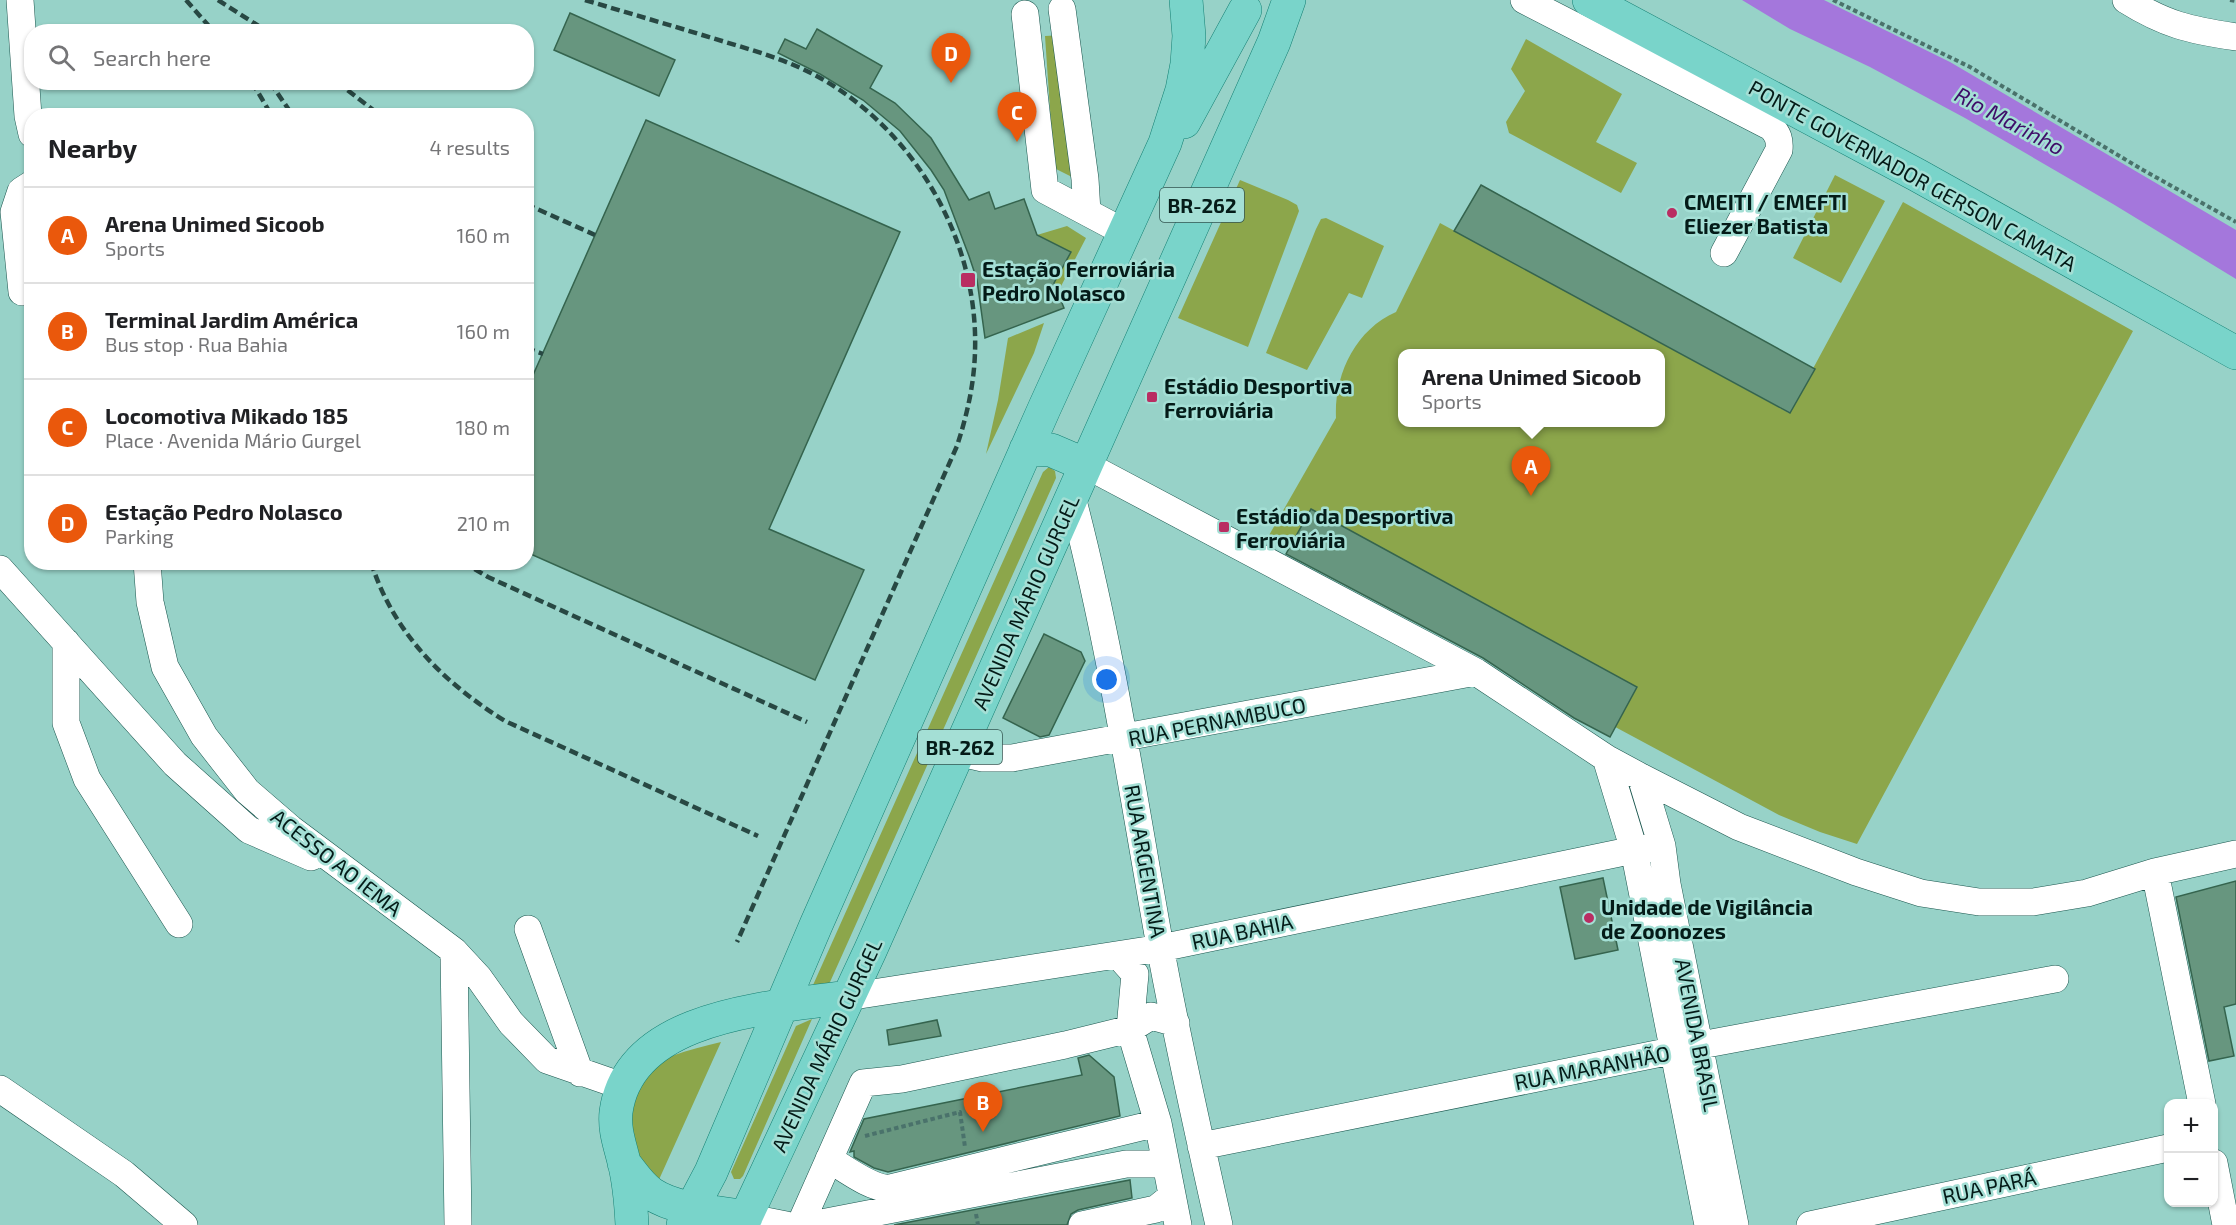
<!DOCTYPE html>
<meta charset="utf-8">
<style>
:root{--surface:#fff;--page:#f6f6f6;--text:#202124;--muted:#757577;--line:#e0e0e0;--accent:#ea580c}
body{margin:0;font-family:"Exo 2",sans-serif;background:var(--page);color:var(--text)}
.controls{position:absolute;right:18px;bottom:18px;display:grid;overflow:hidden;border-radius:12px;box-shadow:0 2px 4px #0004}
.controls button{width:54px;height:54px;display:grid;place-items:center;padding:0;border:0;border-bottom:2px solid var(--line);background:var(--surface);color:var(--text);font:30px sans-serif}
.you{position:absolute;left:1107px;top:680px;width:21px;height:21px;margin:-15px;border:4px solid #fff;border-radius:50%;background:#1a73e8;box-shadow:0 0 0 9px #1a73e833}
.badge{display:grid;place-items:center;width:39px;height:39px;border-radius:50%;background:var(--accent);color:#fff;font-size:20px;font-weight:700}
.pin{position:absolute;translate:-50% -50px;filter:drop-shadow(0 2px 3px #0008)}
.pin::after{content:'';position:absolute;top:32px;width:21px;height:18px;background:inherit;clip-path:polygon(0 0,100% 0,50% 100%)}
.popup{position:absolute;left:1398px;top:349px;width:267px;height:78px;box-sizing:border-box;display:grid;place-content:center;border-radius:12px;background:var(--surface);filter:drop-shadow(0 2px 4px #0005);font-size:20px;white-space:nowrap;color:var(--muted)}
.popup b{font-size:22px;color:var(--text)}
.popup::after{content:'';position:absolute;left:50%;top:100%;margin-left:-12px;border:12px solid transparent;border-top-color:var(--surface)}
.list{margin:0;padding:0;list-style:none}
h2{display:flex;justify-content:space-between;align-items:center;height:78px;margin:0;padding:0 24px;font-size:26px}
h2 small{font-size:20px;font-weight:400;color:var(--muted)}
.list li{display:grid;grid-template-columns:39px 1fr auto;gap:18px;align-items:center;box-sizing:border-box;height:96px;padding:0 24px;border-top:2px solid var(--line)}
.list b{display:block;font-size:22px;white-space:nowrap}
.list p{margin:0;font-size:20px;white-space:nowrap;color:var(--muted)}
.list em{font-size:20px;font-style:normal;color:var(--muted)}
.icon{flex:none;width:33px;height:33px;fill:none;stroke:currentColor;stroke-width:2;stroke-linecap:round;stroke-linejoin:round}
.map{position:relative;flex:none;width:2236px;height:1225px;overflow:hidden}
.search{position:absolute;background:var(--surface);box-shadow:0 2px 4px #0004;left:24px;top:24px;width:510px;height:66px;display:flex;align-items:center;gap:15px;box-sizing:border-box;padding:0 21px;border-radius:24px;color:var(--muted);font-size:22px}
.panel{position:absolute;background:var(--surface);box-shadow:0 2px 4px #0004;left:24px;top:108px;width:510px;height:462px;border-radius:24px}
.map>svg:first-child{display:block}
</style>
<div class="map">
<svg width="2236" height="1225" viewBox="0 0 2236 1225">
<rect width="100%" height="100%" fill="#97d2c8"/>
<!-- green -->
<path fill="#8ca64b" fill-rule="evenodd" d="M 1064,35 L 1074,178 L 1054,168 L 1045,36 Z
M 1526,39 L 1622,94 L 1596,142 L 1637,163 L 1621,193 L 1509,133 L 1506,122 L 1525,91 L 1511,69 Z
M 1835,175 L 1885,201 L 1841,283 L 1793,258 Z
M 1240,180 L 1288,200 L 1297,205 L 1299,211 L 1248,347 L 1178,318 Z
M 1903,202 L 2133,331 L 1857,844 L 1820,832 L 1779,815 L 1301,558 L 1268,537 L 1336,418 C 1334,375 1355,330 1396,312 L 1440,223 L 1789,413 ZM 1402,354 L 1660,354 L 1660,422 L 1402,422 Z
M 1326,218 L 1384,246 L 1362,298 L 1349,293 L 1307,370 L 1266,353 L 1316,229 L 1321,219 Z
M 1067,226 L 1086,238 L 1058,292 L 1054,283 L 1070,252 L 1037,235 Z
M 1044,323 L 1034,353 L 986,454 L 998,400 L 1008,338 Z
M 1049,467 L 1055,471 L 1056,478 L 826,991 L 809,994 L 1043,472 Z
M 812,1019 L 743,1176 L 740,1179 L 734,1179 L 731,1172 L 796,1026 Z
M 721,1042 L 657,1184 L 647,1180 C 643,1167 637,1154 634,1141 C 625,1107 639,1069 672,1056 C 688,1050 705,1046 721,1042 Z"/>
<!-- water -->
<path fill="#a477dc" d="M 1742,0 L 1824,0 L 1950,62 L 2236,230 L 2236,279 L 2113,204 L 1965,118 L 1870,67 L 1790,29 Z"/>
<!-- building -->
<path fill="#67967f" stroke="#35644e" stroke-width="1.5" d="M 570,13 L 675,60 L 659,96 L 554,50 Z
M 817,29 L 882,66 L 870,88 L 895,103 L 931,138 L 969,200 L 989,192 L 995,209 L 1024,199 L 1037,235 L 1071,252 L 1054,283 L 1064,308 L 985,338 L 977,280 L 969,256 L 944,190 L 931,170 L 900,131 L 863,100 L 820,74 L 778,53 L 785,39 L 806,49 Z
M 646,120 L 900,232 L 769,529 L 864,570 L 815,680 L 526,552 L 526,391 Z
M 1481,185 L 1815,369 L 1790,413 L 1454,231 Z
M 1311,509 L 1637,687 L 1610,737 L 1574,718 L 1483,658 L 1286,554 Z
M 1044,634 L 1081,652 L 1085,661 L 1049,735 L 1040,737 L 1003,718 Z
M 1603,878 L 1618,950 L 1575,959 L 1560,887 Z
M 2236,881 L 2236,1004 L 2224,1007 L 2234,1056 L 2209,1061 L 2176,897 Z
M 937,1020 L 941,1036 L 889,1045 L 887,1030 Z
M 1089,1055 L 1114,1077 L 1120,1116 L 888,1172 L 874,1168 L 854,1157 L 854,1151 L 850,1152 L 864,1119 L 1082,1075 L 1078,1058 Z
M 1130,1180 L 1132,1198 L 1078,1210 L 1071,1214 L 1067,1225 L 894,1225 Z"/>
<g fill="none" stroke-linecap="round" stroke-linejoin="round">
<defs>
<path id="minor" d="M 20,0 L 28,116 L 32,134
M 1524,0 L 1771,127 C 1778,134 1780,140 1779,150 L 1724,253
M 2126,0 C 2166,25 2190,30 2236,37
M 1062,9 L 1085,179 L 1087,212
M 1025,14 L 1045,190 L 1124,232
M 22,292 L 14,212 L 21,191 L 32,184
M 1086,465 L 1476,672 L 1606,758 L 1641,777 L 1739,827 L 1856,872 L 1921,893 L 1979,902 L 2033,902 L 2087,893 L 2155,872 L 2236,854
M 1072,497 C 1111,645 1133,796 1160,946 C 1177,1039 1198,1132 1219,1225
M 147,562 L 150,602 L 165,667 L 204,736 L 247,791 L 291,829 L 454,951 L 479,978 L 511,1023 L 547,1060 L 622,1086
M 0,569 L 175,764 L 249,830 L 311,857
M 66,642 L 66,723 L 87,779 L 179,924
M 957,752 L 983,758 L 1012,758 L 1476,672
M 1606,758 L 1634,850 L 1708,1225
M 1641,777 L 1662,846 L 1667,884 L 1735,1225
M 2155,872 L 2202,1104
M 528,929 L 580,1073
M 454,951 L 458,1225
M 1118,955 L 1135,974 L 1130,1029 L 1158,1123 L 1178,1225
M 847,997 L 1161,948 L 1634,850 L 1662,846
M 0,1089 L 124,1174 L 184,1225
M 1201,1146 L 1701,1045 L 2055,979
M 829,1159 C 844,1168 873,1190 890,1188 L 1158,1123
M 2214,1163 L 2226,1225
M 746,1217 L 786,1225
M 800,1225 L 863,1083 L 902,1079 L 1065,1045 L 1130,1029 L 1151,1016 L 1176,1023
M 811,1225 L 1126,1164 L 1166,1164
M 1082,1225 L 1156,1209 L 1172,1196
M 1810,1225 L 2168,1148"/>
<path id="major" d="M 1589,0 L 1917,175 L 2236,353
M 1184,122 L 1245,10
M 1026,449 L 1051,450 L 1086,465
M 624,1163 C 633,1174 640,1186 652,1194 C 676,1210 718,1212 746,1217
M 632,1225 C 631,1205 629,1181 624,1162 C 620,1145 614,1130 616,1112 C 629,1014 771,1008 847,997
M 683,1225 L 711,1172 L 816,925 L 1044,409 L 1165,143 L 1182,90 L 1187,64 L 1189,36 L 1186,0
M 742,1225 L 870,951 L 1274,42 L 1289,0"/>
</defs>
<!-- minor casing -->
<use href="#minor" stroke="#1a564e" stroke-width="28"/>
<!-- major casing -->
<use href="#major" stroke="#168074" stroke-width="34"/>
<!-- path -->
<path stroke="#4a726b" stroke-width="4" stroke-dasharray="4.5 3" stroke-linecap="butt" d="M 1833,0 L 1970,67 L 2143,170 L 2236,222
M 2230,0 L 2236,1
M 865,1136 L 960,1112 L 965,1147
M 976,1214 L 978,1225"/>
<!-- minor -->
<use href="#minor" stroke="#fff" stroke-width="27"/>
<!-- major -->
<use href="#major" stroke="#79d4ca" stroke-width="33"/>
<!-- rail -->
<path stroke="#284843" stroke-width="4.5" stroke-dasharray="9 4.5" stroke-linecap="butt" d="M 186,0 L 214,32
M 218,0 L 268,32
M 585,0 C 628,13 670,25 712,38 C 745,48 779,57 811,73 C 912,125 979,238 975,352 C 974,385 967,415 957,446 L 737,942
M 252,82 L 272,116
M 270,82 L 293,116
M 337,82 L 381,116
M 526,204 L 595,235
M 526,348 L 543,354
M 371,562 C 393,633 444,683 505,721 L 758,836
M 463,562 L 488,577 L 807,722"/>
</g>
<!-- markers -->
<g fill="#b92d62" stroke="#a4dfd5" stroke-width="2">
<circle cx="1672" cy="213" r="6"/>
<rect x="960" y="272" width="16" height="16" rx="3"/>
<rect x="1146" y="391" width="12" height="12" rx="3"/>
<rect x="1218" y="521" width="12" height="12" rx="3"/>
<circle cx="1589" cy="918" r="6"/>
</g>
<g text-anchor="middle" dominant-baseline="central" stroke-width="5" stroke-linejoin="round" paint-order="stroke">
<!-- shield labels -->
<g fill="#a4dfd5" stroke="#345651" stroke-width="1.5">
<rect x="1160" y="188" width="84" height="34" rx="4.5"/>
<rect x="918" y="730" width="84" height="34" rx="4.5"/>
</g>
<g font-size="20" font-weight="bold" fill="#041b18">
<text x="1202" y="205">BR-262</text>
<text x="960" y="747">BR-262</text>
</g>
<!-- street labels -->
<g font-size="21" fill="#041b18" stroke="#a4dfd5">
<text transform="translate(1913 175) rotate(29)">PONTE GOVERNADOR GERSON CAMATA</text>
<text transform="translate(1025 602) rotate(-66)">AVENIDA MÁRIO GURGEL</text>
<text transform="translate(1217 721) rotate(-11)">RUA PERNAMBUCO</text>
<text transform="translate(1146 861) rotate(80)">RUA ARGENTINA</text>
<text transform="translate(337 862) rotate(38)">ACESSO AO IEMA</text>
<text transform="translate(1242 931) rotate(-12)">RUA BAHIA</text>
<text transform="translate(1698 1035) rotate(79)">AVENIDA BRASIL</text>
<text transform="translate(826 1045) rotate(-65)">AVENIDA MÁRIO GURGEL</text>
<text transform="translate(1592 1067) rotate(-11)">RUA MARANHÃO</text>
<text transform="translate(1989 1186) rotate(-12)">RUA PARÁ</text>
</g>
<!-- poi labels -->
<g font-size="21" font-weight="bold" fill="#041b18" stroke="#a4dfd5" text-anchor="start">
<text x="1684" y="201">CMEITI / EMEFTI<tspan x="1684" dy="24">Eliezer Batista</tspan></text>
<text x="982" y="268">Estação Ferroviária<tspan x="982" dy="24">Pedro Nolasco</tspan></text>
<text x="1164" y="385">Estádio Desportiva<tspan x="1164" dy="24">Ferroviária</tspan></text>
<text x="1236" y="515">Estádio da Desportiva<tspan x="1236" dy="24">Ferroviária</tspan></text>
<text x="1601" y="906">Unidade de Vigilância<tspan x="1601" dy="24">de Zoonozes</tspan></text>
</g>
<!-- water labels -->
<g font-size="22" font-style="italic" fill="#3f0d69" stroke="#a4dfd5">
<text transform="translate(2010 120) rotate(28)">Rio Marinho</text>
</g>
</g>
</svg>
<div class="controls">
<button>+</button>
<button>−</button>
</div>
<div class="you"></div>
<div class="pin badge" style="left:1531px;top:496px">A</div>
<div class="popup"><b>Arena Unimed Sicoob</b>Sports</div>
<div class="pin badge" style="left:983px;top:1132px">B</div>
<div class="pin badge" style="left:1017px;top:142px">C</div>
<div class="pin badge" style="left:951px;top:83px">D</div>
<div class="search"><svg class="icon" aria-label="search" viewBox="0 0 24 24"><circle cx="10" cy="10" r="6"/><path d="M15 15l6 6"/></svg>Search here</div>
<section class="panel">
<h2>Nearby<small>4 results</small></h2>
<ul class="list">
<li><span class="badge">A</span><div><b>Arena Unimed Sicoob</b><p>Sports</p></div><em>160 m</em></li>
<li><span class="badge">B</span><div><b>Terminal Jardim América</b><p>Bus stop · Rua Bahia</p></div><em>160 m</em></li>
<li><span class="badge">C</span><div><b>Locomotiva Mikado 185</b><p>Place · Avenida Mário Gurgel</p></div><em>180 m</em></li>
<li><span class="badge">D</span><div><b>Estação Pedro Nolasco</b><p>Parking</p></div><em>210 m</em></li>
</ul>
</section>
</div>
